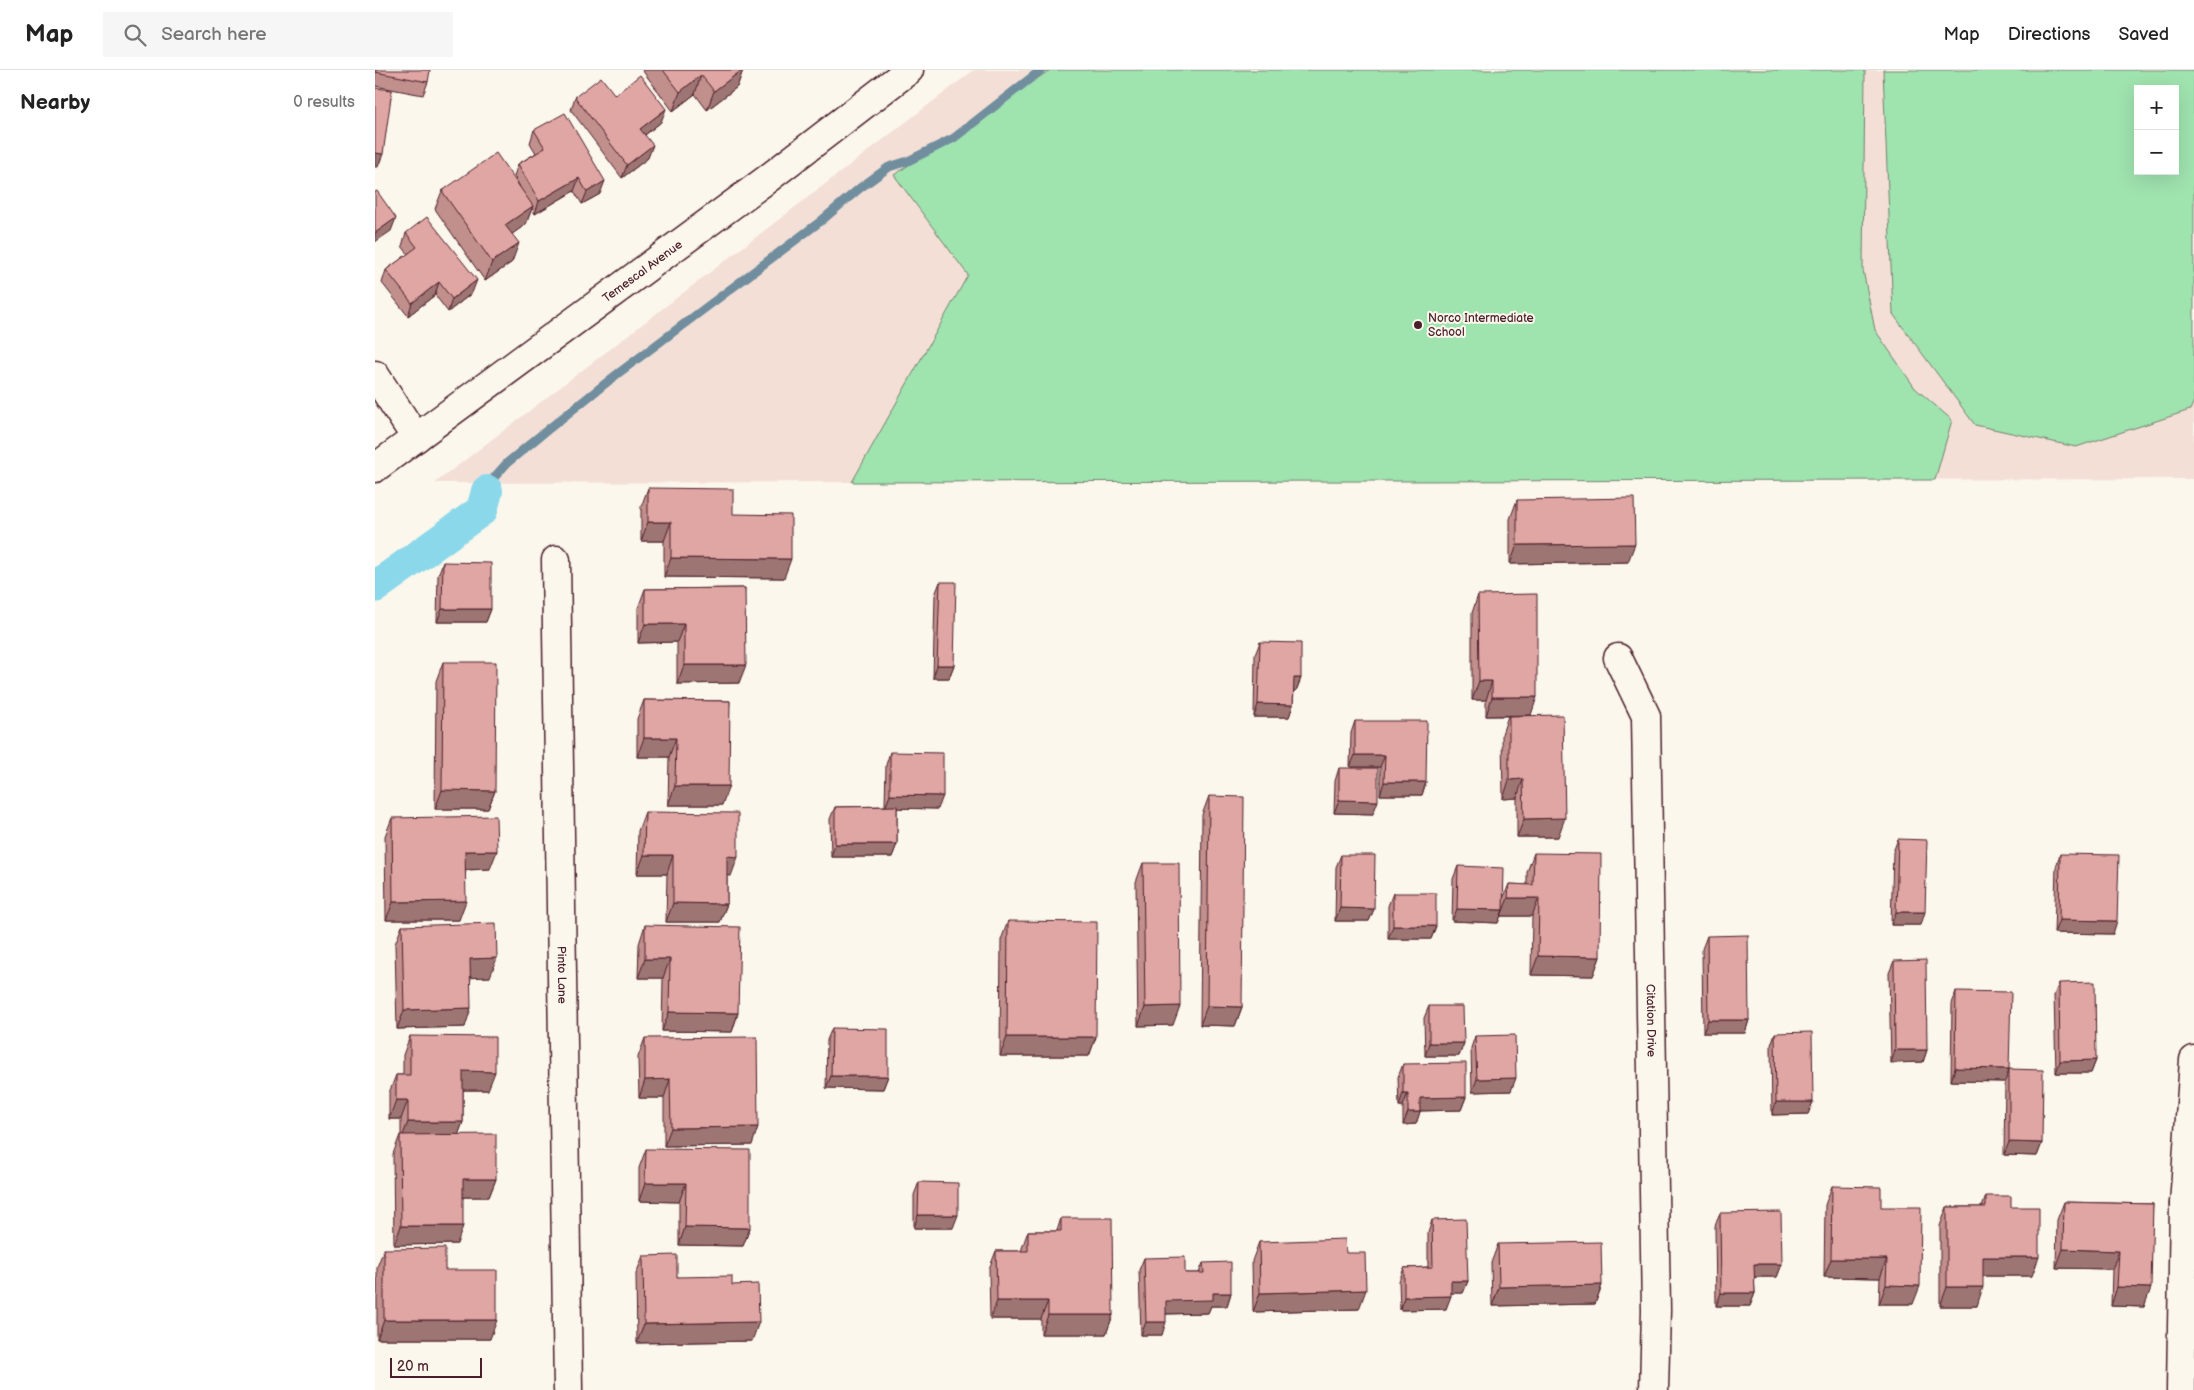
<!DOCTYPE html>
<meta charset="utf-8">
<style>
:root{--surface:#fff;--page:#f6f6f6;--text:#222;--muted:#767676;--line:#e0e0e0}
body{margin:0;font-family:"Balsamiq Sans",sans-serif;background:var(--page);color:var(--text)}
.controls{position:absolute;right:15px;top:15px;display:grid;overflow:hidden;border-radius:0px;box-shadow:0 5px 20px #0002}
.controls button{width:45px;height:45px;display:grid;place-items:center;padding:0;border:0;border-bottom:1px solid var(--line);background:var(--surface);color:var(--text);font:25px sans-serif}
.scale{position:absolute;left:15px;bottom:12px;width:92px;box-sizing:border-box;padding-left:5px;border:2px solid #4a1f2b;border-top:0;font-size:14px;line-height:18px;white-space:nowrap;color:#4a1f2b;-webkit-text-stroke:4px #fbf7ec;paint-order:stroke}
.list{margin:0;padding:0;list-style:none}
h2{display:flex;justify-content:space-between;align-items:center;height:65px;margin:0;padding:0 20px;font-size:21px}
h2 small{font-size:16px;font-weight:400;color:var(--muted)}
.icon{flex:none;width:28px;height:28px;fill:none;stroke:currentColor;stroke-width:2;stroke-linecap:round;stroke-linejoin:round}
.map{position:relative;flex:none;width:1819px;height:1320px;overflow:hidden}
header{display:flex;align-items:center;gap:30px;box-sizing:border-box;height:70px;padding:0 25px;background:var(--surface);border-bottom:1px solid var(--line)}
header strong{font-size:24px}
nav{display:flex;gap:28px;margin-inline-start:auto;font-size:18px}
.search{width:350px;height:45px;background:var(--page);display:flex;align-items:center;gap:12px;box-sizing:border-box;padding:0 18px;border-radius:0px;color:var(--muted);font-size:19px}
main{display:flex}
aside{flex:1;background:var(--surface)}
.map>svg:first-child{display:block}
</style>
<header>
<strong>Map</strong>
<div class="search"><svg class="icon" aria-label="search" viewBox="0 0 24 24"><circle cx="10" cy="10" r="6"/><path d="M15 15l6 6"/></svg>Search here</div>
<nav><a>Map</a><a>Directions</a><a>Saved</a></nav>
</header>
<main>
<aside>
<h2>Nearby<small>0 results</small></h2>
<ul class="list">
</ul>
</aside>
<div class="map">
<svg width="1819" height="1320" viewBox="0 0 1819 1320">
<rect width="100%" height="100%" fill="#fbf7ec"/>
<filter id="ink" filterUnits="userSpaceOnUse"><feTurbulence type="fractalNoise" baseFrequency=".02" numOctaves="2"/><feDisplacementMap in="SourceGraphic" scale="10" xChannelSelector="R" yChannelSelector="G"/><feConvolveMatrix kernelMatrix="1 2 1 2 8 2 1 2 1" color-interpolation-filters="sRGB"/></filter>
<g filter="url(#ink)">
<!-- built -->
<path fill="#f3dfd6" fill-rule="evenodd" d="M 599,0 L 1819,0 L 1819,409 L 60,413 ZM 1763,19 L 1800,19 L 1800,101 L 1763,101 Z"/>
<!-- green -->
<path fill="#9fe3af" stroke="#74816d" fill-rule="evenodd" d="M 675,0 L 1490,0 L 1488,200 L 1500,260 L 1540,318 L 1577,350 L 1560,410 L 477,412 L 593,205 L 519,105 Z
M 1508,0 L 1819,0 L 1819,331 L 1815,340 L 1701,377 L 1600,355 L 1518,244 ZM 1763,19 L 1800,19 L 1800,101 L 1763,101 Z"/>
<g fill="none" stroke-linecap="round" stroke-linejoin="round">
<!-- stream -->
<path stroke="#718e9e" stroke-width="9" d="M 112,421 L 116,411 L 132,393 L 161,369 L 241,305 L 446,151 L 485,118 L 514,97 L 533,91 L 579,68 L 666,0"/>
<!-- canal -->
<path stroke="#8bd8eb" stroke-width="32" d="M 0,517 L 107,440 L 112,421"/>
<defs>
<g id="minor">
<path d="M 0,305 L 41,368"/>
<path id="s1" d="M 0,398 L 391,110 L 534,0"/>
<path id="s2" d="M 181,490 L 193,1320"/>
<path id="s3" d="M 1243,588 L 1271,646 L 1281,1240 L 1279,1320"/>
<path d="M 1809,1134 L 1819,990"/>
<path d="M 1806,1320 L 1809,1134 L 1819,1133"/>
</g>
</defs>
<!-- minor casing -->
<use href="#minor" stroke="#4a1f2b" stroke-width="31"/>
<!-- minor -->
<use href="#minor" stroke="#fbf7ec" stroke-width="28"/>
</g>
<!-- wall -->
<path fill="#c18f8c" stroke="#4a1f2b" d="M 0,0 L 53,12 L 48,25 L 0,16 Z
M 267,0 L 368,0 L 362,17 L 332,40 L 320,24 L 298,41 Z
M 240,25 L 286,52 L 270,65 L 273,88 L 247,108 L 196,40 L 200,27 Z
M 159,60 L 225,124 L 207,134 L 199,121 L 160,144 L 157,138 L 151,154 L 137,164 L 137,192 L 110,211 L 60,139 L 67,121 L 145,117 L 139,106 L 143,94 L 161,83 L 155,73 Z
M 31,163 L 97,223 L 73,242 L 60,225 L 33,246 L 7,213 L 11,200 L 33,184 L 27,176 Z
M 273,418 L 358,444 L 409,508 L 289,507 L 289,471 L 266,471 L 266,437 Z
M 1142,430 L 1253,492 L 1135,494 L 1135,449 Z
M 68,492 L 116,539 L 111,552 L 62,552 L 63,505 Z
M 565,512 L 579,595 L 574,608 L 558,608 L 560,525 Z
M 370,518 L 364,613 L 302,614 L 302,572 L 263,573 L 263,538 L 270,519 Z
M 1103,525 L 1156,645 L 1183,767 L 1142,767 L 1142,728 L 1128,729 L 1127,664 L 1133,646 L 1111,646 L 1111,630 L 1097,630 L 1097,543 Z
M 885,572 L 926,608 L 921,621 L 919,621 L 918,635 L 914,647 L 879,647 L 880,585 Z
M 68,592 L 120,721 L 113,739 L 60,739 L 61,611 Z
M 269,630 L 355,631 L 347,735 L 293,735 L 294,687 L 262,687 L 262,649 Z
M 980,651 L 1051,712 L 1047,725 L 1005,725 L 1005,697 L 975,697 L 976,663 Z
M 515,682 L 563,739 L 522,738 L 522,774 L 517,787 L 456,787 L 455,749 L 460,737 L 510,736 L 511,695 Z
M 964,698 L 998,744 L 959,743 L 960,711 Z
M 834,726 L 867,937 L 860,956 L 825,955 L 827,745 Z
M 270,742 L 356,806 L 352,805 L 352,834 L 345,852 L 291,852 L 292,804 L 262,804 L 263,761 Z
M 17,748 L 115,799 L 91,800 L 84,850 L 11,850 L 10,766 Z
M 1523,769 L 1546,855 L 1516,855 L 1518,782 Z
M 1159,783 L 1225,887 L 1218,906 L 1156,905 L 1157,846 L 1126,846 L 1126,845 L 1123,853 L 1077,851 L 1078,809 L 1083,796 L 1128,829 L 1134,814 L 1152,815 L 1152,802 Z
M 1685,784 L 1738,864 L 1679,863 L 1681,797 Z
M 966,785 L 999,839 L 994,851 L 960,851 L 961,797 Z
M 768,793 L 798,955 L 763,956 L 761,812 Z
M 1018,823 L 1061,856 L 1056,869 L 1013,869 L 1013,836 Z
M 633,851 L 721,967 L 714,986 L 625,986 L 626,870 Z
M 270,855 L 363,943 L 357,962 L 287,961 L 288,908 L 263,908 L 264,874 Z
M 27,856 L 115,907 L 96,907 L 90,957 L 22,959 L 20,874 Z
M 1332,866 L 1374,950 L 1370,963 L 1328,963 L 1327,879 Z
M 1519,891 L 1552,980 L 1548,992 L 1516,993 L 1514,903 Z
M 1684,913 L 1721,990 L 1716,1003 L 1681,1003 L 1679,925 Z
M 1581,921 L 1634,999 L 1667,1073 L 1662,1086 L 1629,1085 L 1630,1012 L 1576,1011 L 1577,934 Z
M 1054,936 L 1089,973 L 1084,986 L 1050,986 L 1049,948 Z
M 457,958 L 513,1006 L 508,1019 L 451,1018 L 452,970 Z
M 1400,963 L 1438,1032 L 1433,1044 L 1397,1045 L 1396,975 Z
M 35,966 L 113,1020 L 88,1020 L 88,1052 L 83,1065 L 121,1109 L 114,1127 L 88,1127 L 82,1174 L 19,1175 L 18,1084 L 25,1065 L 26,1065 L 26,1049 L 14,1049 L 14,1023 L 21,1005 L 28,1005 L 28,985 Z
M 1100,966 L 1136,1021 L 1097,1022 L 1096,978 Z
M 270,968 L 377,1075 L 289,1076 L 289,1028 L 264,1028 L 263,987 Z
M 1028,994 L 1091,1027 L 1086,1040 L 1045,1041 L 1041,1054 L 1028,1055 L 1028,1036 L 1024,1036 L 1023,1007 Z
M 271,1079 L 375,1158 L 368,1176 L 304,1175 L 304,1132 L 264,1131 L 264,1098 Z
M 544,1112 L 578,1158 L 539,1158 L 539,1125 Z
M 1457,1116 L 1506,1137 L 1538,1234 L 1504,1234 L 1505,1208 L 1449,1207 L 1450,1135 Z
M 1611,1126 L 1657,1206 L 1608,1206 L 1602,1236 L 1565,1236 L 1565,1156 L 1572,1137 L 1607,1137 Z
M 1689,1132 L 1778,1134 L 1769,1237 L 1736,1236 L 1737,1199 L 1681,1198 L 1682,1150 Z
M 1345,1143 L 1407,1194 L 1402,1207 L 1379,1207 L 1380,1223 L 1375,1236 L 1341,1236 L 1340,1156 Z
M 686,1148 L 738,1245 L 731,1264 L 666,1264 L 666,1249 L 615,1249 L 614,1199 L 621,1181 L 646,1181 L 653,1161 L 682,1161 Z
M 1057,1150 L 1093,1211 L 1088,1223 L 1076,1223 L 1071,1239 L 1025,1240 L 1024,1211 L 1029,1198 L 1053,1197 L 1053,1163 Z
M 884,1172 L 971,1183 L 984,1239 L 878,1242 L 877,1191 Z
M 1123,1174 L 1227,1215 L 1220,1234 L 1117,1236 L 1116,1193 Z
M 9,1179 L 70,1200 L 115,1269 L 2,1269 L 2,1197 Z
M 268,1186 L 302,1207 L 357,1215 L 377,1271 L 262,1273 L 261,1204 Z
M 769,1188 L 810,1203 L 824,1203 L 828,1193 L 856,1223 L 852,1236 L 836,1236 L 833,1243 L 791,1244 L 787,1265 L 766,1265 L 764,1200 Z"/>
<!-- shaded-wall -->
<path fill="#9d7472" stroke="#4a1f2b" d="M 367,0 L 368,0 L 362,17 L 332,40 L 339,21 Z
M 326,5 L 320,24 L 298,41 L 305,22 Z
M 291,39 L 286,52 L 261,72 L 265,59 Z
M 278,75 L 273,88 L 247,108 L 252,95 Z
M 0,83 L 8,84 L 3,97 L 0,97 Z
M 204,108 L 199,121 L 160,144 L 164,131 Z
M 230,111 L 225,124 L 207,134 L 212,122 Z
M 158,136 L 151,154 L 124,174 L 130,155 Z
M 21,148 L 16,161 L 0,172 L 0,163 Z
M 144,173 L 137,192 L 110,211 L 117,192 Z
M 102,210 L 97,223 L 73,242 L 77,229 Z
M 64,212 L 60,225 L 33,246 L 37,233 Z
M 273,452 L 296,452 L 289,471 L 266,471 Z
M 1260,474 L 1253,492 L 1135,494 L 1142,475 Z
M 296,488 L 416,489 L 409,508 L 289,507 Z
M 67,539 L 116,539 L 111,552 L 62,552 Z
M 270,554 L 309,554 L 302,572 L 263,573 Z
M 309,595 L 371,595 L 364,613 L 302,614 Z
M 562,595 L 579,595 L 574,608 L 558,608 Z
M 919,608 L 926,608 L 921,621 L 914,620 Z
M 1104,611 L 1117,611 L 1111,630 L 1097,630 Z
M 1117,627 L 1162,627 L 1156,645 L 1111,646 Z
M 883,634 L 918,635 L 914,647 L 879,647 Z
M 269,668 L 301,668 L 294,687 L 262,687 Z
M 980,685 L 1010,685 L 1005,697 L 975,697 Z
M 1148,709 L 1142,728 L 1128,729 L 1134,710 Z
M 1009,712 L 1051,712 L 1047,725 L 1005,725 Z
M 300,716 L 354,716 L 347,735 L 293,735 Z
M 67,720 L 120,721 L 113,739 L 60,739 Z
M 515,725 L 568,726 L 563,739 L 510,738 Z
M 964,730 L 1003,731 L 998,744 L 959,743 Z
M 1190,748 L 1183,767 L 1142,767 L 1149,749 Z
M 460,774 L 522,774 L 517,787 L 456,787 Z
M 90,781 L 122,781 L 115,799 L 84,800 Z
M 269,785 L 298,785 L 292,804 L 262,804 Z
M 352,786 L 363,787 L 356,806 L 345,805 Z
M 1133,828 L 1164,828 L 1157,846 L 1126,846 Z
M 91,831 L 84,850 L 11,850 L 18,832 Z
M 298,833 L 352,834 L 345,852 L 291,852 Z
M 965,838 L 999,839 L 994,851 L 960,851 Z
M 1082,839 L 1128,840 L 1123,853 L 1077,851 Z
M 1521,842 L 1550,842 L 1546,855 L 1516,855 Z
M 1684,850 L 1742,851 L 1738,864 L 1679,863 Z
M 1018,856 L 1061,856 L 1056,869 L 1013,869 Z
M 1163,886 L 1225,887 L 1218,906 L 1156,905 Z
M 122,888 L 115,907 L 88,908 L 95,889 Z
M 270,889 L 295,889 L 288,908 L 263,908 Z
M 805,936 L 798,955 L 763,956 L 770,937 Z
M 832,936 L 867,937 L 860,956 L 825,955 Z
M 96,938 L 90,957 L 22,959 L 29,940 Z
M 294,942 L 363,943 L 357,962 L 287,961 Z
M 1333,950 L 1374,950 L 1370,963 L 1328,963 Z
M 632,967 L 721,967 L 714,986 L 625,986 Z
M 1054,973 L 1089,973 L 1084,986 L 1050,986 Z
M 1520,980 L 1552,980 L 1548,992 L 1516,993 Z
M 1721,990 L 1716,1003 L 1681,1003 L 1685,991 Z
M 1580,998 L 1634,999 L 1630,1012 L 1576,1011 Z
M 88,1001 L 120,1002 L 113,1020 L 82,1020 Z
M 456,1006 L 513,1006 L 508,1019 L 451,1018 Z
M 1141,1008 L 1136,1021 L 1097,1022 L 1102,1009 Z
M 295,1009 L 289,1028 L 264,1028 L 270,1010 Z
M 1028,1023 L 1033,1023 L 1028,1036 L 1024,1036 Z
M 1091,1027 L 1086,1040 L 1040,1041 L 1045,1028 Z
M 21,1030 L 33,1030 L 26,1049 L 14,1049 Z
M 1401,1032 L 1438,1032 L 1433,1044 L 1397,1045 Z
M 1033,1042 L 1045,1042 L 1041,1054 L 1028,1055 Z
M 33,1052 L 88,1052 L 81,1071 L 26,1070 Z
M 383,1057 L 377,1075 L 289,1076 L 296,1058 Z
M 1634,1072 L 1667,1073 L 1662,1086 L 1629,1085 Z
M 88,1109 L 121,1109 L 114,1127 L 81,1127 Z
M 270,1113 L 311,1113 L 304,1132 L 264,1131 Z
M 543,1145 L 583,1145 L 578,1158 L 539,1158 Z
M 26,1156 L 88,1156 L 82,1174 L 19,1175 Z
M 310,1157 L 375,1158 L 368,1176 L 304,1175 Z
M 1688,1179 L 1744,1181 L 1737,1199 L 1681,1198 Z
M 1608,1187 L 1664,1187 L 1657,1206 L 1602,1206 Z
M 1456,1189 L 1512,1189 L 1505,1208 L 1449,1207 Z
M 1379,1194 L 1407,1194 L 1402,1207 L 1375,1207 Z
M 1076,1211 L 1093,1211 L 1088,1223 L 1071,1223 Z
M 1227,1215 L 1220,1234 L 1117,1236 L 1124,1217 Z
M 1511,1215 L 1545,1216 L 1538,1234 L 1504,1234 Z
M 1572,1217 L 1608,1217 L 1602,1236 L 1565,1236 Z
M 1742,1217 L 1776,1218 L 1769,1237 L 1736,1236 Z
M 991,1220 L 984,1239 L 878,1242 L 885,1223 Z
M 838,1223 L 856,1223 L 852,1236 L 836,1236 L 833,1243 L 786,1244 L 791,1231 Z
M 1346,1223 L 1380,1223 L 1375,1236 L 1341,1236 Z
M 1076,1226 L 1071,1239 L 1025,1240 L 1029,1227 Z
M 622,1231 L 673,1231 L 666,1249 L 615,1249 Z
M 673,1245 L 738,1245 L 731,1264 L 666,1264 Z
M 9,1250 L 122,1250 L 115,1269 L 2,1269 Z
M 384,1252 L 377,1271 L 262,1273 L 269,1254 Z
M 771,1252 L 791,1252 L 787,1265 L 766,1265 Z"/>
<!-- building -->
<path fill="#e0a6a3" stroke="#4a1f2b" d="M 0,0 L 55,0 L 53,12 L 0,2 Z
M 288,0 L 367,0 L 339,21 L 326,5 L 305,22 Z
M 265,5 L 291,39 L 265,59 L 278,75 L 252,95 L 200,27 L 226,7 L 240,25 Z
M 0,18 L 17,20 L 8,84 L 0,83 Z
M 190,43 L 230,111 L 212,122 L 204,108 L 164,131 L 143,94 L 170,78 L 159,60 Z
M 121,83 L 158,136 L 130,155 L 144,173 L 117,192 L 67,121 Z
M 2,121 L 21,148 L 0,163 L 0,122 Z
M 52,147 L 102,210 L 77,229 L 64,212 L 37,233 L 11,200 L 42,177 L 31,163 Z
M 273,418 L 358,419 L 358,444 L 416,445 L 416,489 L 296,488 L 296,452 L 273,452 Z
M 1259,428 L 1260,474 L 1142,475 L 1142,430 Z
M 68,492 L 116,493 L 116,539 L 67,539 Z
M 565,512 L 581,512 L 579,595 L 562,595 Z
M 370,518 L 371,595 L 309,595 L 309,554 L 270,554 L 270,519 Z
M 1162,524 L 1162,627 L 1117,627 L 1117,611 L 1104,611 L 1103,525 Z
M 885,572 L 926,573 L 926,608 L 919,608 L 918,635 L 883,634 Z
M 68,592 L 121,592 L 120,721 L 67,720 Z
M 269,630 L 355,631 L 354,716 L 300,716 L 301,668 L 269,668 Z
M 1188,645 L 1190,748 L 1149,749 L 1148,709 L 1134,710 L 1134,646 Z
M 980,651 L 1052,651 L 1051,712 L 1009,712 L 1010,685 L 980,685 Z
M 515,682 L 568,683 L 568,726 L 515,725 Z
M 964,698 L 1003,698 L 1003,731 L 964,730 Z
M 834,726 L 869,727 L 867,937 L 832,936 Z
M 522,736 L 522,774 L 460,774 L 460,737 Z
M 270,742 L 363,743 L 363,787 L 352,786 L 352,834 L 298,833 L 298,785 L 269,785 Z
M 121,746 L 122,781 L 90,781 L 91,831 L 18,832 L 17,748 Z
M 1523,769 L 1552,770 L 1550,842 L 1521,842 Z
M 1159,783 L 1226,784 L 1225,887 L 1163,886 L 1164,828 L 1133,828 L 1134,814 L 1158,815 Z
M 1685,784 L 1744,785 L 1742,851 L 1684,850 Z
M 966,785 L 1000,785 L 999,839 L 965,838 Z
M 768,793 L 804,793 L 805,936 L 770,937 Z
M 1083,796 L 1129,798 L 1128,840 L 1082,839 Z
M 1018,823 L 1061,823 L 1061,856 L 1018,856 Z
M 633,851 L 722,852 L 721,967 L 632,967 Z
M 121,853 L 122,888 L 95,889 L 96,938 L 29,940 L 27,856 Z
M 270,855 L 365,857 L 363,943 L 294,942 L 295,889 L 270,889 Z
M 1373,865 L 1374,950 L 1333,950 L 1332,866 Z
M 1551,890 L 1552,980 L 1520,980 L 1519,891 Z
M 1720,912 L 1721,990 L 1685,991 L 1684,913 Z
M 1581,921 L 1636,922 L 1634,999 L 1580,998 Z
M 1054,936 L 1088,936 L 1089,973 L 1054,973 Z
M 457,958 L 513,959 L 513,1006 L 456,1006 Z
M 1437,962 L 1438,1032 L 1401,1032 L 1400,963 Z
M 1140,965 L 1141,1008 L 1102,1009 L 1100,966 Z
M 35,966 L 120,967 L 120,1002 L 88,1001 L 88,1052 L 33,1052 L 33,1030 L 21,1030 L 21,1005 L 35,1005 Z
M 382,967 L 383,1057 L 296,1058 L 295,1009 L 270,1010 L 270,968 Z
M 1091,993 L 1091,1027 L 1045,1028 L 1045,1042 L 1033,1042 L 1033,1023 L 1028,1023 L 1028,994 Z
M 1634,999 L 1668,1000 L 1667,1073 L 1634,1072 Z
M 121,1064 L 121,1109 L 88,1109 L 88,1156 L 26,1156 L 25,1065 Z
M 271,1079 L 375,1080 L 375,1158 L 310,1157 L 311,1113 L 270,1113 Z
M 544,1112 L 583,1113 L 583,1145 L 543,1145 Z
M 1457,1116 L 1506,1117 L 1506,1137 L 1546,1137 L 1545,1216 L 1511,1215 L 1512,1189 L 1456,1189 Z
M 1611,1126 L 1636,1126 L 1636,1137 L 1664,1137 L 1664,1187 L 1608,1187 L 1608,1217 L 1572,1217 L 1572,1137 L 1611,1137 Z
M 1689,1132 L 1778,1134 L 1776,1218 L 1742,1217 L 1744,1181 L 1688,1179 Z
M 1406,1142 L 1407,1194 L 1379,1194 L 1380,1223 L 1346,1223 L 1345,1143 Z
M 686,1148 L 737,1148 L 738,1245 L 673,1245 L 673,1231 L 622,1231 L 621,1181 L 653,1181 L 653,1161 L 686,1161 Z
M 1091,1149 L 1093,1211 L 1076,1211 L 1076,1226 L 1029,1227 L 1029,1198 L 1058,1197 L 1057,1150 Z
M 970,1169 L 971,1183 L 990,1183 L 991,1220 L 885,1223 L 884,1172 Z
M 1226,1172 L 1227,1215 L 1124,1217 L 1123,1174 Z
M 70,1178 L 70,1200 L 122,1200 L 122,1250 L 9,1250 L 9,1179 Z
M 302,1185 L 302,1207 L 357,1206 L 357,1215 L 383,1214 L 384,1252 L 269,1254 L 268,1186 Z
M 810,1187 L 810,1203 L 829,1203 L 828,1193 L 856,1192 L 856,1223 L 838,1223 L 838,1230 L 791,1231 L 791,1252 L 771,1252 L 769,1188 Z"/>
</g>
<!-- markers -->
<circle fill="#4a1f2b" stroke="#fbf7ec" stroke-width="2" cx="1043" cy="255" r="5"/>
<g text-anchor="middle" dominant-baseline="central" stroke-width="4" stroke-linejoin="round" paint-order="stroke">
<!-- street labels -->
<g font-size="12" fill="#4a1f2b" stroke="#fbf7ec">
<text stroke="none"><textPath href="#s1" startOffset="332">Temescal Avenue</textPath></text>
<text stroke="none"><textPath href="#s2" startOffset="415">Pinto Lane</textPath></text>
<text stroke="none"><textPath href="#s3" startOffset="369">Citation Drive</textPath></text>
</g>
<!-- poi labels -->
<g font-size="12" fill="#4a1f2b" stroke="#fbf7ec" text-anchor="start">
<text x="1053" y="248">Norco Intermediate<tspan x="1053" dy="14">School</tspan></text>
</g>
</g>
</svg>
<div class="controls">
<button>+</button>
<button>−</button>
</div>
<div class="scale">20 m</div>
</div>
</main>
